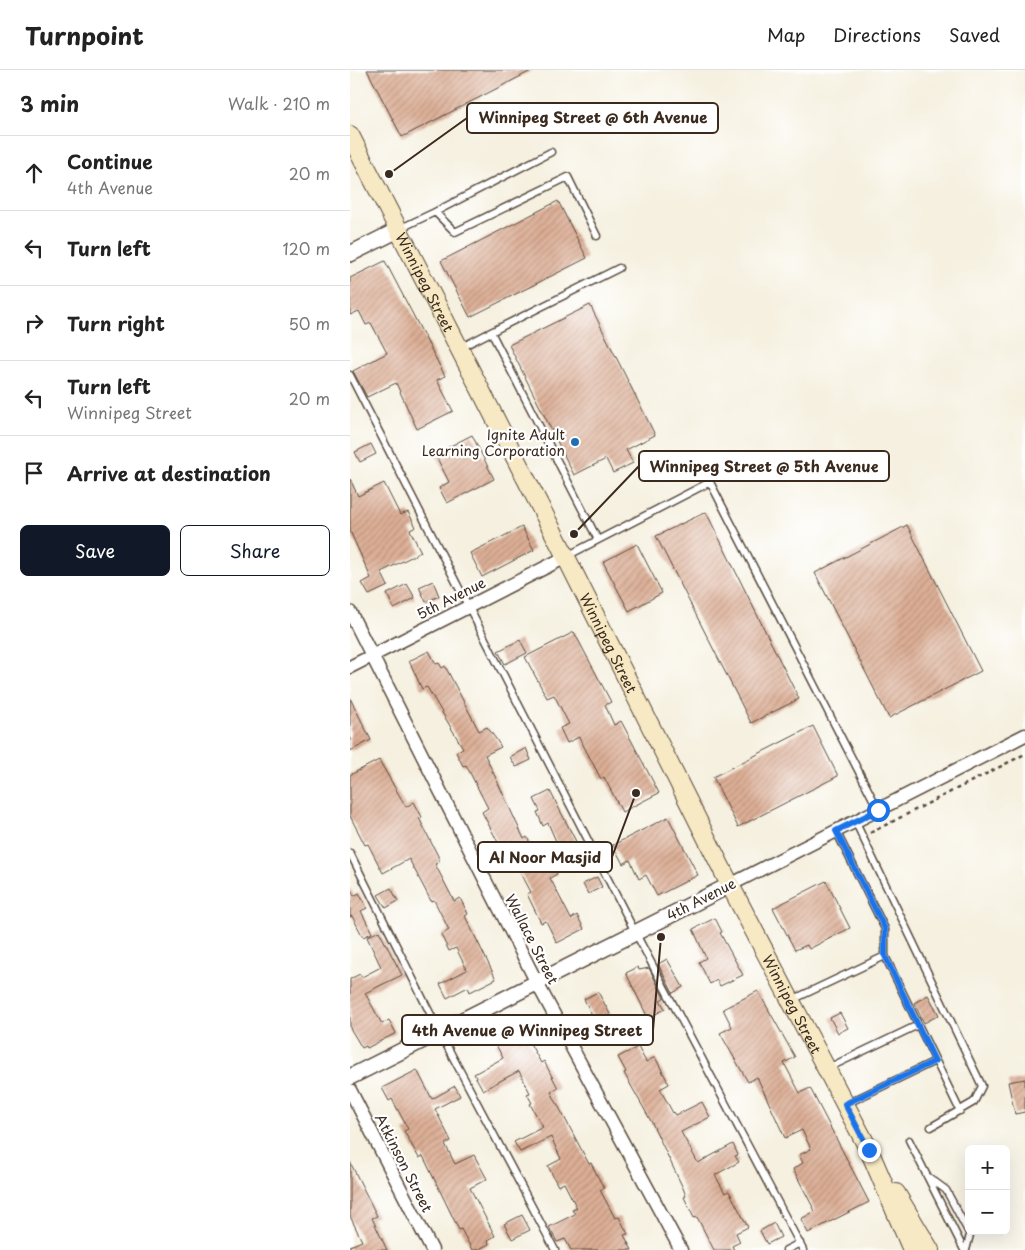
<!DOCTYPE html>
<meta charset="utf-8">
<style>
:root{--surface:#fff;--page:#f6f6f6;--text:#222;--muted:#767676;--line:#e0e0e0;--accent:#111827}
body{margin:0;font-family:"Playpen Sans",sans-serif;background:var(--page);color:var(--text)}
.controls{position:absolute;right:15px;bottom:15px;display:grid;overflow:hidden;border-radius:8px;box-shadow:0 5px 20px #0002}
.controls button{width:45px;height:45px;display:grid;place-items:center;padding:0;border:0;border-bottom:1px solid var(--line);background:var(--surface);color:var(--text);font:25px sans-serif}
.stop{position:absolute;width:15px;height:15px;margin:-11px;border:4px solid #1a73e8;border-radius:50%;background:#fff}
.stop.end{background:#1a73e8;border-color:#fff;box-shadow:0 1px 5px #0008}
.list{margin:0;padding:0;list-style:none}
h2{display:flex;justify-content:space-between;align-items:center;height:65px;margin:0;padding:0 20px;font-size:21px}
h2 small{font-size:16px;font-weight:400;color:var(--muted)}
.list li{display:grid;grid-template-columns:32px 1fr auto;gap:15px;align-items:center;box-sizing:border-box;height:75px;padding:0 20px;border-top:1px solid var(--line)}
.list b{display:block;font-size:19px;white-space:nowrap}
.list p{margin:0;font-size:16px;white-space:nowrap;color:var(--muted)}
.list em{font-size:16px;font-style:normal;color:var(--muted)}
.actions{display:flex;gap:10px;padding:15px 20px}
.actions a{flex:1;padding:11px 0;border:1px solid var(--accent);border-radius:8px;text-align:center;font-size:18px;color:var(--accent)}
.actions .main{background:var(--accent);color:#fff}
.icon{flex:none;width:28px;height:28px;fill:none;stroke:currentColor;stroke-width:2;stroke-linecap:round;stroke-linejoin:round}
.map{position:relative;flex:none;width:675px;height:1180px;overflow:hidden}
header{display:flex;align-items:center;gap:30px;box-sizing:border-box;height:70px;padding:0 25px;background:var(--surface);border-bottom:1px solid var(--line)}
header strong{font-size:24px}
nav{display:flex;gap:28px;margin-inline-start:auto;font-size:18px}
main{display:flex}
aside{flex:1;background:var(--surface)}
.map>svg:first-child{display:block}
</style>
<header>
<strong>Turnpoint</strong>
<nav><a>Map</a><a>Directions</a><a>Saved</a></nav>
</header>
<main>
<aside>
<h2>3 min<small>Walk · 210 m</small></h2>
<ul class="list">
<li><svg class="icon" aria-label="ahead" viewBox="0 0 24 24"><path d="M12 20V5M6 11l6-6 6 6"/></svg><div><b>Continue</b><p>4th Avenue</p></div><em>20 m</em></li>
<li><svg class="icon" aria-label="left" viewBox="0 0 24 24"><path d="M17 20v-9H6M10 6l-5 5 5 5"/></svg><div><b>Turn left</b></div><em>120 m</em></li>
<li><svg class="icon" aria-label="right" viewBox="0 0 24 24"><path d="M7 20v-9h11M14 6l5 5-5 5"/></svg><div><b>Turn right</b></div><em>50 m</em></li>
<li><svg class="icon" aria-label="left" viewBox="0 0 24 24"><path d="M17 20v-9H6M10 6l-5 5 5 5"/></svg><div><b>Turn left</b><p>Winnipeg Street</p></div><em>20 m</em></li>
<li><svg class="icon" aria-label="arrive" viewBox="0 0 24 24"><path d="M6 21V4h12l-3 4 3 4H6"/></svg><div><b>Arrive at destination</b></div></li>
</ul>
<div class="actions"><a class="main">Save</a><a>Share</a></div>
</aside>
<div class="map">
<svg width="675" height="1180" viewBox="0 0 675 1180">
<defs>
<pattern id="building-hatch" width="6" height="6" patternUnits="userSpaceOnUse" patternTransform="scale(1.25)"><rect width="6" height="6" fill="#ddaf96"/><path d="M-1 1l2-2M0 6l6-6M5 7l2-2" fill="none" stroke="#b48f7a"/></pattern>
</defs>
<rect width="100%" height="100%" fill="#fff"/>
<filter id="ink" filterUnits="userSpaceOnUse"><feTurbulence type="fractalNoise" baseFrequency=".02" numOctaves="2"/><feDisplacementMap in="SourceGraphic" scale="10" xChannelSelector="R" yChannelSelector="G"/><feConvolveMatrix kernelMatrix="1 2 1 2 8 2 1 2 1" color-interpolation-filters="sRGB"/></filter>
<filter id="wash" filterUnits="userSpaceOnUse"><feTurbulence type="fractalNoise" baseFrequency=".0096" numOctaves="4" result="noise"/><feDisplacementMap in="SourceGraphic" scale="20" xChannelSelector="R" yChannelSelector="G"/><feGaussianBlur stdDeviation="1.12" result="paint"/><feColorMatrix in="noise" values="0 0 0 0 0 0 0 0 0 0 0 0 0 0 0 0 0 1.4 0 .05"/><feComposite in="paint" operator="in"/></filter>
<g filter="url(#wash)">
<rect width="100%" height="100%" fill="#f5f0df"/>
<g id="blocks">
<!-- building -->
<path fill="url(#building-hatch)" d="M 17,0 L 183,0 L 52,67 Z
M 208,131 L 237,188 L 120,247 L 91,191 Z
M 35,191 L 95,306 L 87,310 L 103,341 L 67,359 L 46,313 L 17,327 L 3,301 L 37,283 L 21,253 L 16,255 L 9,241 L 0,245 L 0,208 Z
M 240,235 L 305,365 L 276,380 L 283,393 L 263,403 L 256,389 L 224,405 L 159,275 Z
M 122,365 L 144,409 L 97,433 L 89,418 L 99,412 L 85,384 Z
M 21,374 L 26,384 L 10,392 L 5,382 Z
M 0,409 L 8,426 L 34,413 L 50,445 L 58,442 L 66,457 L 60,460 L 71,482 L 31,502 L 38,516 L 19,525 L 12,513 L 21,508 L 0,461 Z
M 356,442 L 449,629 L 401,653 L 306,466 Z
M 557,455 L 631,601 L 539,648 L 465,503 Z
M 172,457 L 184,480 L 132,507 L 120,483 Z
M 287,474 L 312,523 L 279,541 L 253,492 Z
M 83,511 L 89,526 L 76,532 L 69,517 Z
M 57,514 L 65,528 L 44,539 L 37,524 Z
M 224,562 L 261,632 L 255,635 L 264,655 L 271,651 L 309,723 L 272,742 L 254,707 L 251,709 L 229,667 L 217,673 L 210,658 L 219,654 L 204,625 L 197,628 L 175,587 Z
M 170,570 L 177,583 L 155,594 L 148,581 Z
M 79,581 L 86,594 L 89,593 L 92,598 L 95,596 L 129,661 L 137,657 L 146,669 L 151,677 L 135,685 L 174,769 L 177,767 L 188,789 L 209,778 L 198,753 L 193,756 L 187,742 L 190,741 L 184,729 L 200,721 L 232,783 L 204,797 L 207,804 L 200,808 L 221,849 L 227,845 L 234,859 L 207,873 L 196,851 L 191,853 L 177,824 L 181,822 L 166,794 L 161,797 L 132,742 L 138,738 L 116,695 L 113,696 L 106,682 L 113,678 L 77,617 L 72,619 L 61,595 L 59,591 Z
M 0,628 L 21,670 L 0,681 Z
M 463,656 L 488,706 L 388,757 L 363,707 Z
M 176,678 L 181,690 L 166,697 L 160,687 Z
M 29,690 L 56,737 L 64,732 L 72,747 L 69,748 L 88,786 L 89,792 L 85,794 L 104,831 L 110,828 L 118,844 L 115,846 L 146,909 L 120,922 L 118,917 L 97,928 L 90,914 L 117,900 L 106,878 L 99,881 L 91,865 L 99,860 L 84,830 L 81,831 L 59,789 L 33,803 L 18,774 L 15,775 L 0,746 L 0,705 Z
M 318,747 L 348,805 L 307,826 L 296,805 L 289,809 L 280,790 L 273,794 L 263,775 Z
M 247,807 L 252,817 L 238,824 L 233,814 Z
M 476,811 L 500,858 L 459,879 L 457,875 L 445,880 L 423,838 Z
M 0,818 L 4,826 L 9,823 L 17,838 L 11,841 L 22,863 L 13,867 L 2,846 L 0,847 Z
M 41,818 L 48,831 L 36,838 L 28,825 Z
M 365,848 L 372,862 L 370,863 L 393,905 L 370,916 L 367,910 L 360,914 L 349,892 L 356,888 L 343,859 Z
M 29,861 L 52,905 L 15,923 L 32,954 L 39,950 L 46,963 L 17,978 L 16,976 L 12,978 L 0,958 L 0,909 L 10,904 L 12,907 L 31,897 L 17,867 Z
M 317,889 L 333,917 L 323,923 L 308,894 Z
M 288,897 L 289,900 L 299,898 L 314,928 L 310,930 L 315,939 L 298,948 L 276,903 Z
M 408,921 L 445,987 L 434,993 L 450,1023 L 460,1018 L 519,1132 L 458,1163 L 451,1149 L 465,1141 L 443,1099 L 453,1093 L 449,1085 L 461,1079 L 452,1060 L 435,1068 L 407,1007 L 398,1012 L 370,963 L 382,957 L 373,939 Z
M 248,922 L 266,955 L 251,963 L 234,929 Z
M 578,925 L 589,945 L 574,953 L 564,933 Z
M 490,943 L 498,958 L 488,963 L 480,948 Z
M 172,959 L 191,993 L 194,991 L 208,1018 L 201,1022 L 239,1094 L 241,1093 L 248,1107 L 254,1118 L 250,1120 L 265,1148 L 269,1147 L 278,1164 L 274,1165 L 282,1180 L 221,1180 L 215,1169 L 207,1172 L 199,1157 L 225,1144 L 222,1140 L 227,1138 L 214,1113 L 208,1116 L 198,1096 L 211,1089 L 201,1067 L 170,1082 L 164,1072 L 193,1057 L 180,1034 L 182,1033 L 177,1024 L 180,1023 L 169,1001 L 133,1020 L 124,1004 L 153,988 L 145,973 Z
M 288,977 L 296,992 L 305,987 L 319,1014 L 310,1019 L 323,1043 L 324,1042 L 326,1045 L 352,1032 L 360,1047 L 331,1062 L 348,1093 L 383,1074 L 388,1085 L 385,1086 L 389,1092 L 365,1105 L 375,1123 L 379,1121 L 398,1157 L 386,1163 L 390,1172 L 382,1176 L 384,1180 L 364,1180 L 347,1147 L 344,1148 L 334,1127 L 336,1126 L 333,1118 L 302,1053 L 274,1003 L 276,1002 L 268,987 Z
M 67,1000 L 82,1029 L 105,1016 L 110,1026 L 85,1039 L 101,1071 L 95,1074 L 105,1094 L 124,1085 L 137,1109 L 120,1118 L 145,1166 L 138,1170 L 139,1174 L 127,1180 L 122,1180 L 111,1159 L 109,1160 L 73,1086 L 69,1088 L 54,1061 L 58,1059 L 42,1029 L 39,1031 L 32,1018 Z
M 675,1009 L 675,1042 L 665,1044 L 658,1012 Z
M 0,1092 L 27,1146 L 22,1148 L 37,1180 L 0,1180 L 0,1176 L 12,1171 L 0,1146 Z
M 172,1145 L 180,1160 L 162,1169 L 154,1154 Z
M 424,1153 L 431,1167 L 417,1174 L 410,1161 Z"/>
</g>
</g>
<g filter="url(#ink)">
<use href="#blocks" fill-opacity="0" stroke="#57483b" stroke-width="1"/>
<g fill="none" stroke-linecap="round" stroke-linejoin="round">
<defs>
<path id="service" d="M 85,142 L 201,82
M 49,159 L 85,142 L 105,162 L 218,107 L 247,166
M 141,262 L 269,198
M 110,278 L 141,262 L 248,470
M 0,305 L 285,862 L 453,1180
M 217,486 L 360,412 L 528,739
M 505,751 L 632,1016 L 624,1032 L 581,1057
M 0,783 L 89,961 L 205,1180
M 535,886 L 610,1041
M 442,930 L 535,886 L 535,859 L 486,761
M 478,998 L 568,955
M 496,1034 L 585,991
M 559,1070 L 614,1180
M 577,1106 L 596,1120 L 620,1165 L 616,1180
M 436,1180 L 450,1173"/>
<path id="minor" d="M 0,542 L 187,913 L 331,1180
M 0,597 L 216,487
M 380,815 L 675,665
M 0,1020 L 82,1180"/>
<path id="tertiary" d="M 0,184 L 48,160
M 0,1007 L 380,815"/>
<g id="secondary">
<path id="s1" d="M 0,65 L 216,487 L 380,815 L 519,1080 L 562,1180"/>
<path d="M 546,1123 L 580,1180"/>
</g>
</defs>
<!-- service casing -->
<use href="#service" stroke="#57483b" stroke-width="9"/>
<!-- minor casing -->
<use href="#minor" stroke="#57483b" stroke-width="15"/>
<!-- tertiary casing -->
<use href="#tertiary" stroke="#57483b" stroke-width="18"/>
<!-- secondary casing -->
<use href="#secondary" stroke="#57483b" stroke-width="20"/>
<!-- path -->
<path stroke="#57483b" stroke-width="2.5" stroke-dasharray="4 4" stroke-linecap="butt" d="M 520,763 L 675,684"/>
<!-- service -->
<use href="#service" stroke="#fff" stroke-width="6"/>
<!-- minor -->
<use href="#minor" stroke="#fff" stroke-width="12"/>
<!-- tertiary -->
<use href="#tertiary" stroke="#fff" stroke-width="15"/>
<!-- secondary -->
<use href="#secondary" stroke="#f7e9c3" stroke-width="18"/>
</g>
</g>
<g fill="none" stroke-linecap="round" stroke-linejoin="round" filter="url(#ink)">
<!-- route -->
<path stroke="#1a73e8" stroke-width="6" d="M 519,1080 L 495,1034 L 585,991 L 535,886 L 535,859 L 486,761 L 528,740"/>
</g>
<!-- markers -->
<circle fill="#1f6fb2" stroke="#fff" stroke-width="2" cx="225" cy="372" r="5"/>
<g text-anchor="middle" dominant-baseline="central" stroke-width="4.5" stroke-linejoin="round" paint-order="stroke">
<!-- street labels -->
<g font-size="14" fill="#3b2a1e" stroke="#fff">
<text stroke="none"><textPath href="#s1" startOffset="165">Winnipeg Street</textPath></text>
<text transform="translate(101 528) rotate(-27)">5th Avenue</text>
<text stroke="none"><textPath href="#s1" startOffset="570">Winnipeg Street</textPath></text>
<text transform="translate(351 829) rotate(-27)">4th Avenue</text>
<text transform="translate(182 869) rotate(63)">Wallace Street</text>
<text stroke="none"><textPath href="#s1" startOffset="975">Winnipeg Street</textPath></text>
<text transform="translate(54 1093) rotate(63)">Atkinson Street</text>
</g>
<!-- poi labels -->
<g font-size="14" fill="#3b2a1e" stroke="#fff" text-anchor="end">
<text x="215" y="364">Ignite Adult<tspan x="215" dy="16">Learning Corporation</tspan></text>
</g>
</g>
<!-- callouts -->
<path fill="none" stroke="#3b2a1e" stroke-width="2" d="M39 104L117 48M224 464L289 396M286 723L262 787M311 867L303 960"/>
<g fill="#3b2a1e" stroke="#fff" stroke-width="2">
<circle cx="39" cy="104" r="5"/>
<circle cx="224" cy="464" r="5"/>
<circle cx="286" cy="723" r="5"/>
<circle cx="311" cy="867" r="5"/>
</g>
<g fill="#fff" stroke="#3b2a1e" stroke-width="2">
<rect x="117" y="33" width="251" height="30" rx="5"/>
<rect x="289" y="381" width="250" height="30" rx="5"/>
<rect x="128" y="772" width="134" height="30" rx="5"/>
<rect x="52" y="945" width="251" height="30" rx="5"/>
</g>
<g font-size="15" text-anchor="middle" font-weight="bold" fill="#3b2a1e">
<text x="243" y="53">Winnipeg Street @ 6th Avenue</text>
<text x="414" y="402">Winnipeg Street @ 5th Avenue</text>
<text x="195" y="793">Al Noor Masjid</text>
<text x="177" y="966">4th Avenue @ Winnipeg Street</text>
</g>
</svg>
<div class="controls">
<button>+</button>
<button>−</button>
</div>
<div class="stop" style="left:528px;top:740px"></div>
<div class="stop end" style="left:519px;top:1080px"></div>
</div>
</main>
